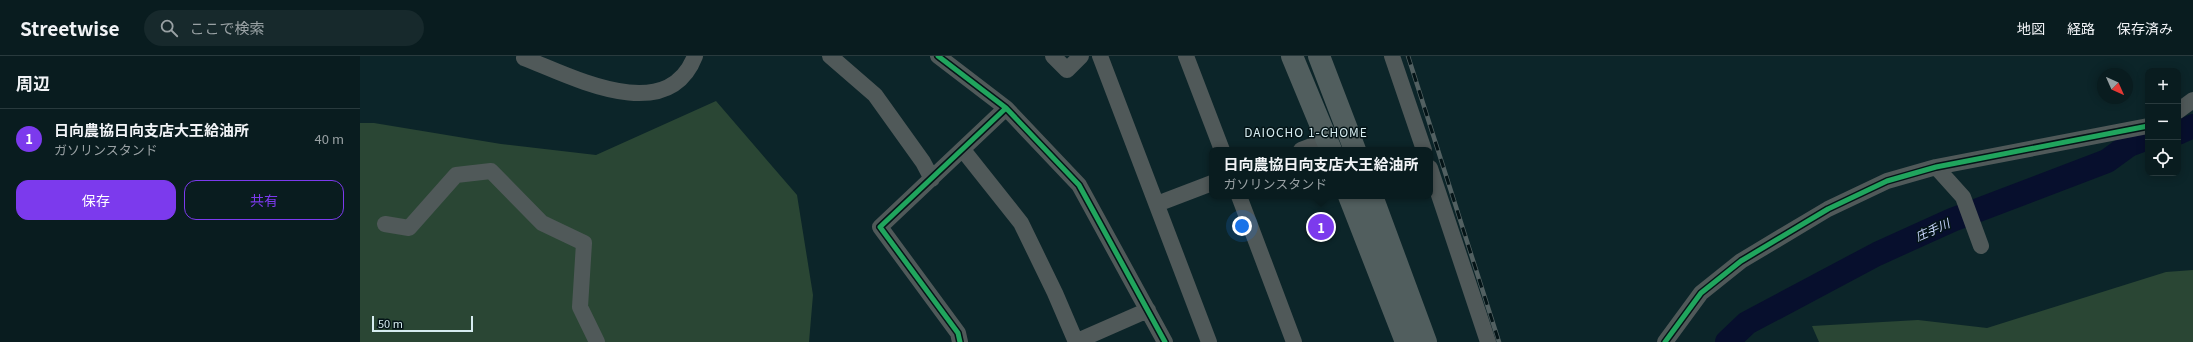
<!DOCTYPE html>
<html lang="ja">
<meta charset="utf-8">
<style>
:root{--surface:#091c1f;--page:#17292c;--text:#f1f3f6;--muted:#99a1a4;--line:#293a3d;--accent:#7c3aed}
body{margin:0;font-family:Georgia,"Noto Sans JP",serif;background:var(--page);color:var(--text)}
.controls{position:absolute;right:12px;top:12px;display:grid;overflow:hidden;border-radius:8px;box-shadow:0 2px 10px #0003}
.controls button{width:36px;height:36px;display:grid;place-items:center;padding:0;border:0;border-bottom:1px solid var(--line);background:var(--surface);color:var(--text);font:20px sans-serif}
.compass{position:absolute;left:1737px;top:12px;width:36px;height:36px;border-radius:50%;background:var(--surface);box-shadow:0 2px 10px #0003;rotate:135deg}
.scale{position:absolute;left:12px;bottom:10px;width:101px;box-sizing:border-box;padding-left:4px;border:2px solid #d7edf1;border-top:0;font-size:11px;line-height:14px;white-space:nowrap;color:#d7edf1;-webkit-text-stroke:3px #041417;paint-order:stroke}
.you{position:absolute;left:882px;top:170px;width:14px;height:14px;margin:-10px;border:3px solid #fff;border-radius:50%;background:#1a73e8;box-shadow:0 0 0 6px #1a73e833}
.badge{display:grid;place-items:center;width:26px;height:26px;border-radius:50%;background:var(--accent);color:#fff;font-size:13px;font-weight:700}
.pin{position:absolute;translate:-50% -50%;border:2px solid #fff;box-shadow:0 1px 4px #0006}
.popup{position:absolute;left:849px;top:91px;width:224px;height:52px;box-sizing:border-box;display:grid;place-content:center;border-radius:8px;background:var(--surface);filter:drop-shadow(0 1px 3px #0005);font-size:13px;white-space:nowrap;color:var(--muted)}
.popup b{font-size:15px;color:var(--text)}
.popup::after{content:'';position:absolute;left:50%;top:100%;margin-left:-8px;border:8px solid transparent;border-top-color:var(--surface)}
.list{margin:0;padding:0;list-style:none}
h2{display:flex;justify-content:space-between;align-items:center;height:52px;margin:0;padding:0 16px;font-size:17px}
h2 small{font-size:13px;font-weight:400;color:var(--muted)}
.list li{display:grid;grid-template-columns:26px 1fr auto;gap:12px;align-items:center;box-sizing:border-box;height:60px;padding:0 16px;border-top:1px solid var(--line)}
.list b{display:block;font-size:15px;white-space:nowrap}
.list p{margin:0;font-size:13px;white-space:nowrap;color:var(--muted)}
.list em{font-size:13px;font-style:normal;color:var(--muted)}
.actions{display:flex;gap:8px;padding:12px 16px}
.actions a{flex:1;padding:9px 0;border:1px solid var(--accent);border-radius:12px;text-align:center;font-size:14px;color:var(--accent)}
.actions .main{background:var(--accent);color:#fff}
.icon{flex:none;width:22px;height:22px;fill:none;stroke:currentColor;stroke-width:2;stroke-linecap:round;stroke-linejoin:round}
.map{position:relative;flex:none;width:1833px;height:286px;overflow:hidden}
header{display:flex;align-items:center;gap:24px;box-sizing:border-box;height:56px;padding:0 20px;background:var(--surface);border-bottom:1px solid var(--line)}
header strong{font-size:19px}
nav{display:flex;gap:22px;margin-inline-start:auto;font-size:14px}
.search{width:280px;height:36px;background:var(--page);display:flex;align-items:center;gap:10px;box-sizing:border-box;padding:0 14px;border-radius:22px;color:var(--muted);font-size:15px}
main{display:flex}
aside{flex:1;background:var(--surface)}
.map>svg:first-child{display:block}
</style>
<header>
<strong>Streetwise</strong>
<div class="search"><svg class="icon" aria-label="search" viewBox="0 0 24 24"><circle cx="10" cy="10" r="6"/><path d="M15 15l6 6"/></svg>ここで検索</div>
<nav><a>地図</a><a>経路</a><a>保存済み</a></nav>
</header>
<main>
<aside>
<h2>周辺<small></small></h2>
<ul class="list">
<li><span class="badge">1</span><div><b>日向農協日向支店大王給油所</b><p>ガソリンスタンド</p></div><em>40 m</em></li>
</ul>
<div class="actions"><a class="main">保存</a><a>共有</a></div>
</aside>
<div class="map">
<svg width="1833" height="286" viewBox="0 0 1833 286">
<rect width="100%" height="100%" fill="#0c2529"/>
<!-- green -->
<path fill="#2a4634" d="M 356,45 L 437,139 L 453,239 L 449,286 L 0,286 L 0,67 L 14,67 L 141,88 L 236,99 Z
M 1833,214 L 1833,286 L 1459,286 L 1452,270 L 1558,264 L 1627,272 L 1806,216 Z"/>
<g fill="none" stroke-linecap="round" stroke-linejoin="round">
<!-- river -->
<path stroke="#070f2d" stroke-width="24" d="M 1818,77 L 1833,70
M 1367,286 L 1387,267 L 1517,198 L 1592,164 L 1747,105 L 1769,89 L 1788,82"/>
<!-- minor -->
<path stroke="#505959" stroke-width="16" d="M 165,0 L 164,2 C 211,20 307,72 335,0
M 470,0 L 515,39 L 563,106 L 572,123
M 578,0 L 646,52 L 719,129 L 805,286
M 693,0 L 707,14 L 721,0
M 740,0 L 849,286
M 826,0 L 862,94
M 1032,0 L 1064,94
M 1818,55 L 1833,44
M 603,94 L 661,167 L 695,237 L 716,286
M 941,94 L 967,84
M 1576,111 L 1603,141 L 1621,190
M 1070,112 L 1128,286
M 879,140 L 934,286
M 797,148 L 852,127
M 25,168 L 49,172 L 96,119 L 131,115 L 182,167 L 224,187 L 220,251 L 237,286
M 600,286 L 598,277 L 520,171 L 646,52
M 715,286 L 788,254
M 1305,286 L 1341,237 L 1381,205 L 1468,153 L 1527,125 L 1576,111 L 1788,70"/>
<!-- highway -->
<path stroke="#515e5e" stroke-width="22" d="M 932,0 L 971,94
M 959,0 L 995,94
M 989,140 L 1046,286
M 1012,140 L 1066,286"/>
<defs>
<path id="rail" d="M 1048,0 L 1139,286"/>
</defs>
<!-- rail casing -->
<use href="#rail" stroke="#526061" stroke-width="4.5"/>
<!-- rail -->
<use href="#rail" stroke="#041417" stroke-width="3" stroke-dasharray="9" stroke-linecap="butt"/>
<defs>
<path id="cycleway" d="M 578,0 L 646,52 L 719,129 L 805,286
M 600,286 L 598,277 L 520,171 L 646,52
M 1305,286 L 1341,237 L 1381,205 L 1468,153 L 1527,125 L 1576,111 L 1788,70"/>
</defs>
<!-- cycleway casing -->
<use href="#cycleway" stroke="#041417" stroke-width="8"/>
<!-- cycleway -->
<use href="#cycleway" stroke="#20a55d" stroke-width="5"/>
</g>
<g text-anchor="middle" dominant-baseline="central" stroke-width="3" stroke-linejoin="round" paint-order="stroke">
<!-- neighbourhood labels -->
<g font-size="12" letter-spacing="1" fill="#d7edf1" stroke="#041417">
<text x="946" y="75">DAIOCHO 1-CHOME</text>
</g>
<!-- water labels -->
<g font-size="12" font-style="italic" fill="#c8d6fe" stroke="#041417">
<text transform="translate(1572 173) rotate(-24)">庄手川</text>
</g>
</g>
</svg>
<div class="controls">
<button>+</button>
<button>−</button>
<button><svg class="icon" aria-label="locate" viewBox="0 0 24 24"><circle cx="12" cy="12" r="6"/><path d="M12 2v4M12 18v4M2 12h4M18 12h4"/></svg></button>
</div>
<svg class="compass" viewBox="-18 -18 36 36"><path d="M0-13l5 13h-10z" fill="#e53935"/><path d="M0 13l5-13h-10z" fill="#99a1a4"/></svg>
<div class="scale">50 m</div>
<div class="you"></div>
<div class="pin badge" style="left:961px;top:171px">1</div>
<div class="popup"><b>日向農協日向支店大王給油所</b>ガソリンスタンド</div>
</div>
</main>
